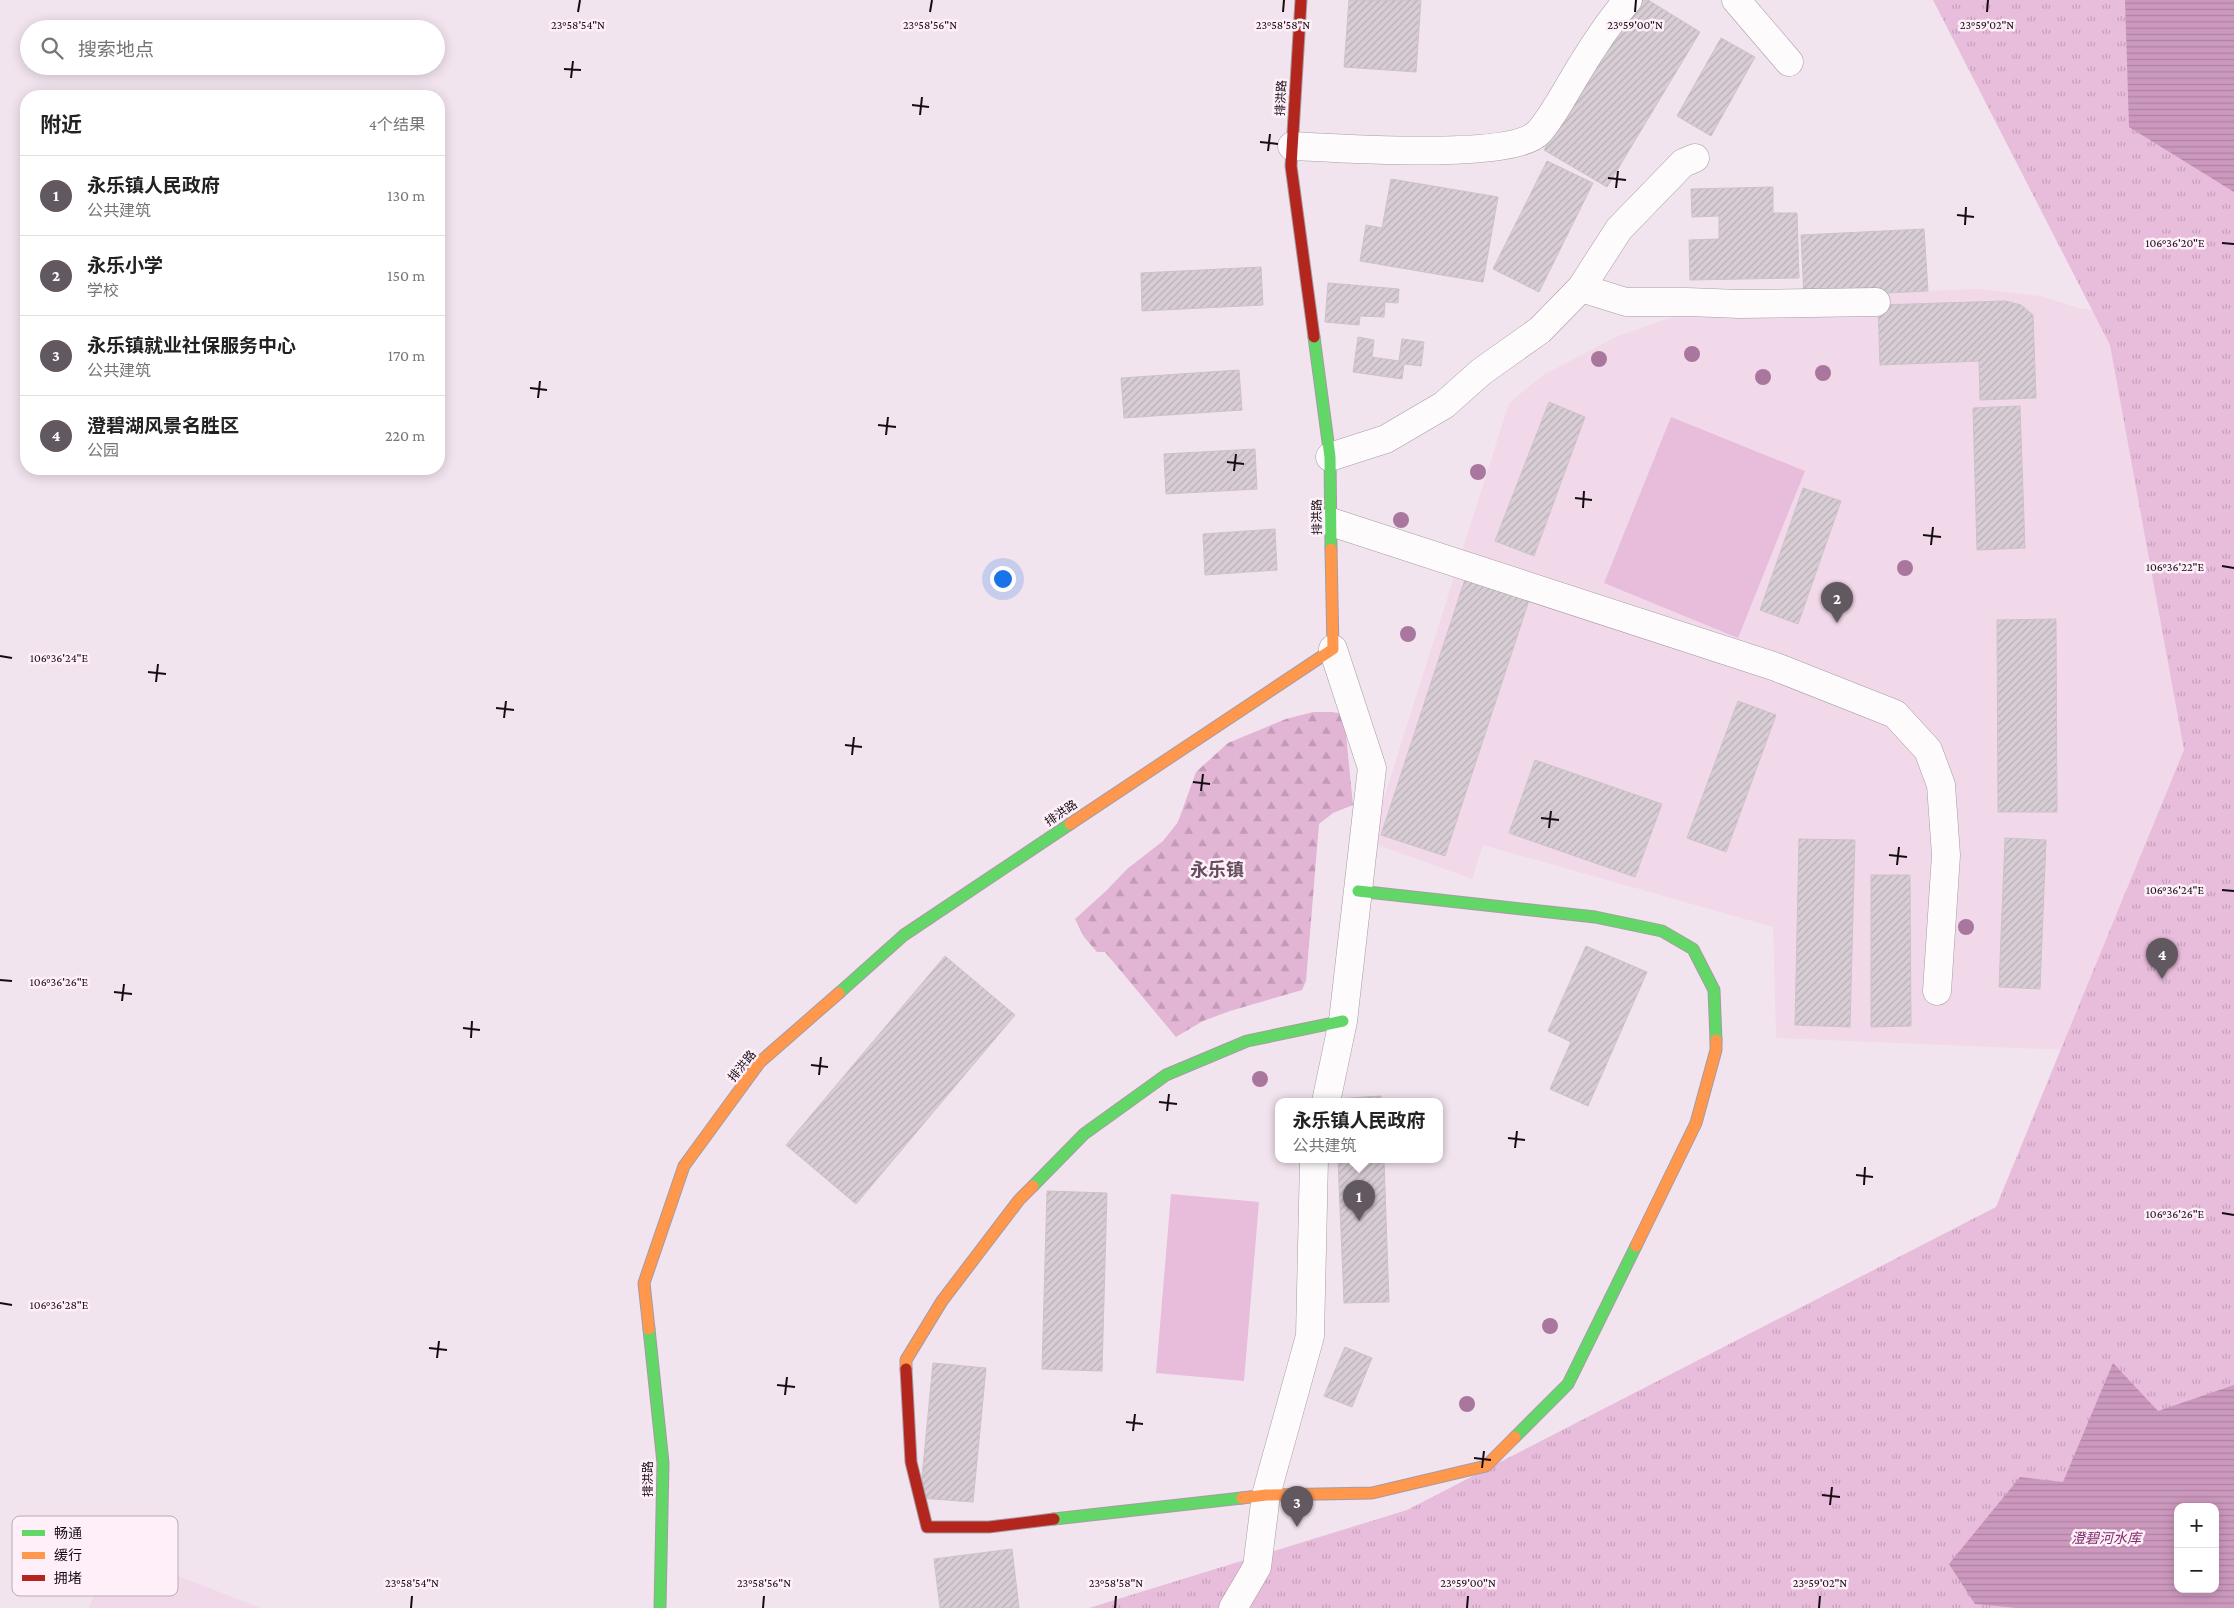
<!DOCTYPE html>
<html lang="zh">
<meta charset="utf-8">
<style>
:root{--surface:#fff;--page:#f6f6f6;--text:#222;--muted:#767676;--line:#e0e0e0;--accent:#62585f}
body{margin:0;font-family:"Crimson Pro","Noto Sans SC",serif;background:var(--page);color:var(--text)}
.controls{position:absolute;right:15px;bottom:15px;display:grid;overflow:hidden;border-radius:10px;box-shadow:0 2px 12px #0003}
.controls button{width:45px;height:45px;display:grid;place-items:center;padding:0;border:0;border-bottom:1px solid var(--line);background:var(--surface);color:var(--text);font:25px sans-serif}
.you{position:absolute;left:1002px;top:578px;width:18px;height:18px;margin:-12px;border:4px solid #fff;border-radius:50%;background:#1a73e8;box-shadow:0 0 0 8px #1a73e833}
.badge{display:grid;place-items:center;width:32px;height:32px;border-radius:50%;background:var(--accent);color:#fff;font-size:16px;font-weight:700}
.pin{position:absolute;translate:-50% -41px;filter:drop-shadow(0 1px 2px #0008)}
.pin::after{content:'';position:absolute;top:26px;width:18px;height:15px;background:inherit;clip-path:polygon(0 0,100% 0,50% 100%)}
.popup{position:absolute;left:1275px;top:1098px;width:168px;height:65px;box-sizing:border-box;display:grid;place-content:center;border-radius:10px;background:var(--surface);filter:drop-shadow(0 1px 4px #0005);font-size:16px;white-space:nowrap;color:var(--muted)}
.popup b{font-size:19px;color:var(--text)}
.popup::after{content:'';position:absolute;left:50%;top:100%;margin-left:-10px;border:10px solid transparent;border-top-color:var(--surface)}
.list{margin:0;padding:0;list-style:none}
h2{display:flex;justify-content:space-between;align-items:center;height:65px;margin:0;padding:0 20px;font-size:21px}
h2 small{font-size:16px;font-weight:400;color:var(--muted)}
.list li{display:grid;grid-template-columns:32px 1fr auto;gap:15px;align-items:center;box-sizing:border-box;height:80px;padding:0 20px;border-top:1px solid var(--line)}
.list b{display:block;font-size:19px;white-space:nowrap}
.list p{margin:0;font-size:16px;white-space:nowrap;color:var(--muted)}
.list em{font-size:16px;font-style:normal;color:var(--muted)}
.icon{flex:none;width:28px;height:28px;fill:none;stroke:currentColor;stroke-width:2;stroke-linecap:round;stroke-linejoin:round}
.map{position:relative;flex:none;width:2234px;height:1608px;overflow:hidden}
.search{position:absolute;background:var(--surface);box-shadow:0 2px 12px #0003;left:20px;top:20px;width:425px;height:55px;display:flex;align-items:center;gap:12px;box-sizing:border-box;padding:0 18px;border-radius:28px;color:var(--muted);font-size:19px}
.panel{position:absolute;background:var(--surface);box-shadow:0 2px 12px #0003;left:20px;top:90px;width:425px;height:385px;border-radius:20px}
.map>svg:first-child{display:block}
</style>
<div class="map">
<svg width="2234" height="1608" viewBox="0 0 2234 1608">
<defs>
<pattern id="grass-tufts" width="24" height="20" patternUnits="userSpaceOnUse" patternTransform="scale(1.25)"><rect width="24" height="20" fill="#e8bcdb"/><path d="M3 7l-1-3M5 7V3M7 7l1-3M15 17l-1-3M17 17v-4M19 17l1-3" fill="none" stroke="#c6a0bb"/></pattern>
<pattern id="forest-firs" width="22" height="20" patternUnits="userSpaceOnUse" patternTransform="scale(1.25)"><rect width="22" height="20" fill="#e2b5d5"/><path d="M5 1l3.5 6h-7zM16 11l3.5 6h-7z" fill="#c19ab6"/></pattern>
<pattern id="water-rules" width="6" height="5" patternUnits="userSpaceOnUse" patternTransform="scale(1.25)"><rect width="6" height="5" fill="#cc98be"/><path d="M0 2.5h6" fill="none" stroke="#ae82a2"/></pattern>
<pattern id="building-hatch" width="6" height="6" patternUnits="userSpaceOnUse" patternTransform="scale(1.25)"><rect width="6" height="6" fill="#d8cdd5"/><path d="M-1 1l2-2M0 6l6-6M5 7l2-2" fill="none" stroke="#b8afb6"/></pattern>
</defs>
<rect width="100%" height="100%" fill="#f2e4ee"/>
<!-- built -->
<path fill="#f1d9ea" d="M 1982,289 L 2041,296 L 2079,308 L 2234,335 L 2234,1057 L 1776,1038 L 1773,927 L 1483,845 L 1472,879 L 1370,842 L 1509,403 L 1543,375 L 1616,337 L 1728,297 Z
M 111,1550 L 261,1608 L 89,1608 Z"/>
<!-- grass -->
<path fill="url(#grass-tufts)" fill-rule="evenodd" d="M 1933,0 L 2234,0 L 2234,1608 L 1089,1608 L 1407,1510 L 1996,1207 L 2184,750 L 2110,345 ZM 2178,1507 L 2215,1507 L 2215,1589 L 2178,1589 Z"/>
<!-- forest -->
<path fill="url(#forest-firs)" d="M 1313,712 L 1332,712 L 1344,714 L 1353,805 L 1333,813 L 1319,824 L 1306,981 L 1302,990 L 1230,1011 L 1203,1021 L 1176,1037 L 1105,952 L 1097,952 L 1084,937 L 1075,919 L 1107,890 L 1127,869 L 1163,841 L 1178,822 L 1196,772 L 1228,743 L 1286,719 Z"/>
<!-- pitch -->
<path fill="#e8bcdb" d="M 1671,417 L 1805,471 L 1738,638 L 1604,583 Z
M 1171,1194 L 1259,1202 L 1244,1381 L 1156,1373 Z"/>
<!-- water -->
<path fill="url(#water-rules)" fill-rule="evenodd" d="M 2125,0 L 2234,0 L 2234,192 L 2129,127 Z
M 2113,1363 L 2158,1411 L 2234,1385 L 2234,1608 L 2017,1608 L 1975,1604 L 1949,1564 L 2020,1477 L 2063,1482 ZM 2178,1507 L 2215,1507 L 2215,1589 L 2178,1589 Z"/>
<!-- building -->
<path fill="url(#building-hatch)" stroke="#cdc2ca" d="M 1349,0 L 1421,0 L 1416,72 L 1344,67 Z
M 1633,0 L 1648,0 L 1700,32 L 1607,187 L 1544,150 Z
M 1721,38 L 1755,57 L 1711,136 L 1677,116 Z
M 1547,161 L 1593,183 L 1539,292 L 1493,269 Z
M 1391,179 L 1498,197 L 1483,282 L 1360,261 L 1366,225 L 1382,228 Z
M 1773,187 L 1773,213 L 1797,213 L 1799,278 L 1690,280 L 1689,240 L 1719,239 L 1719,216 L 1692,217 L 1691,189 Z
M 1924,229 L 1928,291 L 1804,297 L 1801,235 Z
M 1261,267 L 1263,305 L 1142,311 L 1141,273 Z
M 1328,283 L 1399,289 L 1398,303 L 1385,302 L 1384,317 L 1360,316 L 1359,325 L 1325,322 Z
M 2005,301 L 2021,305 L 2033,315 L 2036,398 L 1980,400 L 1979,361 L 1880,365 L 1878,305 Z
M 1358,337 L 1374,340 L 1372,357 L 1399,361 L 1402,339 L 1424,342 L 1421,366 L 1404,364 L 1402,379 L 1353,372 Z
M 1239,370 L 1242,410 L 1124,418 L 1121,378 Z
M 1549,402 L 1585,417 L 1534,556 L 1495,541 Z
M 2020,406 L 2025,548 L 1977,550 L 1973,408 Z
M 1255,449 L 1257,489 L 1166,494 L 1164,454 Z
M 1803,488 L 1841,501 L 1798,624 L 1760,610 Z
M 1275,529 L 1277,570 L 1205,575 L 1203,534 Z
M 1468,570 L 1532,591 L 1445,856 L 1381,835 Z
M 2056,619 L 2057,812 L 1998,812 L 1997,620 Z
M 1738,701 L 1776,715 L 1726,852 L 1687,838 Z
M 1535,760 L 1662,804 L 1635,877 L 1509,833 Z
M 2005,838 L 2046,840 L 2040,989 L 1999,987 Z
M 1799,839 L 1855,840 L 1850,1027 L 1795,1025 Z
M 1871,875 L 1910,875 L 1911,1026 L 1871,1027 Z
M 1586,946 L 1647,972 L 1588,1106 L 1550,1089 L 1571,1042 L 1548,1031 Z
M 945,956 L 1015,1015 L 856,1204 L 786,1145 Z
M 1381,1096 L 1381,1102 L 1335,1102 L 1335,1099 Z
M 1338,1160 L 1384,1160 L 1389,1302 L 1344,1303 Z
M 1047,1191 L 1107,1193 L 1102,1371 L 1042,1369 Z
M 1345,1347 L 1372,1358 L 1352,1407 L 1324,1396 Z
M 933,1363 L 986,1368 L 973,1502 L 920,1498 Z
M 1012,1549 L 1019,1608 L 940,1608 L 934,1559 Z"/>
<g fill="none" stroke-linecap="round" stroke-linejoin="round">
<defs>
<path id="street" d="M 1736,0 L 1789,62
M 1292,146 C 1336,148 1512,161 1539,132 C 1553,116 1563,96 1574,78 C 1590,51 1607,24 1628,0
M 1581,288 L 1626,302 L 1687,302 L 1740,304 L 1876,302
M 1330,457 L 1386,439 L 1444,405 L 1481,372 L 1540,330 L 1581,288 L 1619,229 L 1683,163 L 1695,158
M 1331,522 L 1776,667 L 1895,714 L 1928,750 L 1941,785 L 1946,855 L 1937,991
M 1326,1102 L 1343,1021 L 1372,768 L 1333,649
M 1233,1608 L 1257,1567 L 1266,1495 L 1310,1336 L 1314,1160"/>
<path id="fast" d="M 1314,337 L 1330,457 L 1331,549
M 1358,891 L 1595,917 L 1662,931 L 1693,949 L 1714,990 L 1716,1040
M 839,993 L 904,935 L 1070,824
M 1033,1186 L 1084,1134 L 1166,1075 L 1247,1041 L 1343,1021
M 649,1329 L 663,1463 L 660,1608
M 1515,1437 L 1568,1384 L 1636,1246
M 1054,1519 L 1242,1498"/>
<path id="slow" d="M 1070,824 L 1333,649 L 1331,549
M 1636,1246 L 1696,1123 L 1716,1050 L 1716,1040
M 649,1329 L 644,1283 L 684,1166 L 760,1062 L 839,993
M 906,1369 L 906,1360 L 942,1301 L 1019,1200 L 1033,1186
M 1242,1498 L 1266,1495 L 1372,1493 L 1486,1466 L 1515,1437"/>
<path id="jam" d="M 1301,0 L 1291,166 L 1314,337
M 906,1369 L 911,1462 L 927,1527 L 989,1527 L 1054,1519"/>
</defs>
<!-- street casing -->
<use href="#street" stroke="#a69ba3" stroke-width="29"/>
<!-- fast casing -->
<use href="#fast" stroke="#a69ba3" stroke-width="13"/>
<!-- slow casing -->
<use href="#slow" stroke="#a69ba3" stroke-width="13"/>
<!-- jam casing -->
<use href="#jam" stroke="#a69ba3" stroke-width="13"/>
<!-- street -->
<use href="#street" stroke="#fdfbfc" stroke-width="28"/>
<!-- fast -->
<use href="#fast" stroke="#63d668" stroke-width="11"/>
<!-- slow -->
<use href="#slow" stroke="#ff974d" stroke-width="11"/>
<!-- jam -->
<use href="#jam" stroke="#b3261e" stroke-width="11"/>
</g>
<!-- trees -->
<g fill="#a9779e">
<circle cx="1692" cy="354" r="8"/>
<circle cx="1599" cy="359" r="8"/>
<circle cx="1823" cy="373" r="8"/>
<circle cx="1763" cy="377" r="8"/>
<circle cx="1478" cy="472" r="8"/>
<circle cx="1401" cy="520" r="8"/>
<circle cx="1905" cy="568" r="8"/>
<circle cx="1408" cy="634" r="8"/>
<circle cx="1966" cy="927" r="8"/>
<circle cx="1260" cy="1079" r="8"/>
<circle cx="1550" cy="1326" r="8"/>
<circle cx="1467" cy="1404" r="8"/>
</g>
<!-- ticks -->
<path fill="none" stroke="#140c12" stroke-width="2" d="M 578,12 L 580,0M 930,12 L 932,0M 1283,12 L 1284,0M 1635,12 L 1636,0M 1987,12 L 1988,0M 564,69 L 581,70M 571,78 L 573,61M 912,105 L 929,107M 920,115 L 922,97M 1260,142 L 1278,144M 1268,151 L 1270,134M 1608,178 L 1626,180M 1616,188 L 1618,171M 1957,215 L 1974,217M 1965,225 L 1966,207M 2222,243 L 2234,244M 530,388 L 547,390M 538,398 L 540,381M 878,425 L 896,427M 886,435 L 888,417M 1227,462 L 1244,464M 1234,471 L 1236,454M 1575,498 L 1592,500M 1583,508 L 1584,491M 1923,535 L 1941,537M 1931,545 L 1933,527M 2222,566 L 2234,568M 0,656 L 12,658M 148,672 L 166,674M 156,682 L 158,664M 496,708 L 514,710M 504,718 L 506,701M 845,745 L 862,747M 852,755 L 854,737M 1193,782 L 1210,784M 1201,791 L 1203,774M 1541,818 L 1559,820M 1549,828 L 1551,811M 1889,855 L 1907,857M 1897,865 L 1899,847M 2222,890 L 2234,891M 0,980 L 12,981M 114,992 L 132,994M 122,1001 L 124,984M 463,1028 L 480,1030M 471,1038 L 472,1021M 811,1065 L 828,1067M 819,1075 L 821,1057M 1159,1102 L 1177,1104M 1167,1111 L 1169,1094M 1508,1138 L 1525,1140M 1515,1148 L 1517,1131M 1856,1175 L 1873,1177M 1864,1185 L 1865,1167M 2222,1213 L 2234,1215M 0,1303 L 12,1305M 429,1348 L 447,1350M 437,1358 L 439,1341M 777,1385 L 795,1387M 785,1395 L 787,1377M 1126,1422 L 1143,1424M 1133,1431 L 1135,1414M 1474,1458 L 1491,1460M 1482,1468 L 1484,1451M 1822,1495 L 1840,1497M 1830,1505 L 1832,1487M 411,1608 L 412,1596M 763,1608 L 764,1596M 1115,1608 L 1116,1596M 1467,1608 L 1468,1596M 1819,1608 L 1820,1596"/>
<g text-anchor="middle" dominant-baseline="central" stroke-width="5" stroke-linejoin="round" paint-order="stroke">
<!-- street labels -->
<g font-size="12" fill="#140c12" stroke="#ffeff9">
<text transform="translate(1281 98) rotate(-87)">排洪路</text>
<text transform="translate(1317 517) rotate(-91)">排洪路</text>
<text transform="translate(1061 813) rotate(-34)">排洪路</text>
<text transform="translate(742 1066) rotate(-51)">排洪路</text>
<text transform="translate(648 1479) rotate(-90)">排洪路</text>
</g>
<!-- water labels -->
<g font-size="14" font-style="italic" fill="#7f2d6d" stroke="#ffeff9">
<text x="2106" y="1538">澄碧河水库</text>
</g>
<!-- district labels -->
<g font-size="18" font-weight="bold" fill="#634e5d" stroke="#ffeff9">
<text x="1217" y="870">永乐镇</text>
</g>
</g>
<!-- legend -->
<rect x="12" y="1516" width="166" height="80" rx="8" fill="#ffeff9" stroke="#b8abb4" stroke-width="1"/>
<rect x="22" y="1530" width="23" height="6" fill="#63d668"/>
<rect x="22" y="1552" width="23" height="7" fill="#ff974d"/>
<rect x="22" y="1575" width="23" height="6" fill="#b3261e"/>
<g font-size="14" fill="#140c12">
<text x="54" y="1538">畅通</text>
<text x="54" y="1560">缓行</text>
<text x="54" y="1583">拥堵</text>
</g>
<g font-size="12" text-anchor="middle" fill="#140c12" stroke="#ffeff9" stroke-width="5" stroke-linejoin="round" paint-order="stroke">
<text x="578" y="29">23°58'54"N</text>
<text x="930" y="29">23°58'56"N</text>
<text x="1283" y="29">23°58'58"N</text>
<text x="1635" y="29">23°59'00"N</text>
<text x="1987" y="29">23°59'02"N</text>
<text x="2175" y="247">106°36'20"E</text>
<text x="2175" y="571">106°36'22"E</text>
<text x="59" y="662">106°36'24"E</text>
<text x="2175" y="894">106°36'24"E</text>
<text x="59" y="986">106°36'26"E</text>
<text x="2175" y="1218">106°36'26"E</text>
<text x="59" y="1309">106°36'28"E</text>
<text x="412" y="1587">23°58'54"N</text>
<text x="764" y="1587">23°58'56"N</text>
<text x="1116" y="1587">23°58'58"N</text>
<text x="1468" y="1587">23°59'00"N</text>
<text x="1820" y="1587">23°59'02"N</text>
</g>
</svg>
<div class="controls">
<button>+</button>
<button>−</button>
</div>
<div class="you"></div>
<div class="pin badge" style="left:1359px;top:1221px">1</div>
<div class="popup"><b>永乐镇人民政府</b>公共建筑</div>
<div class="pin badge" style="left:1837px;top:623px">2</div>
<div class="pin badge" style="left:1297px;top:1527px">3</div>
<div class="pin badge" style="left:2162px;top:979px">4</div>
<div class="search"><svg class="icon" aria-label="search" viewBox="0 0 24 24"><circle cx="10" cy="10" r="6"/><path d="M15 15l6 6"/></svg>搜索地点</div>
<section class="panel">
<h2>附近<small>4个结果</small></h2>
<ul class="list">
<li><span class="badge">1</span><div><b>永乐镇人民政府</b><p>公共建筑</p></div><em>130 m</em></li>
<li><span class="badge">2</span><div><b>永乐小学</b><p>学校</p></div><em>150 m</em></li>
<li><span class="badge">3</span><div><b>永乐镇就业社保服务中心</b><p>公共建筑</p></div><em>170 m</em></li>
<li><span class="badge">4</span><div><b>澄碧湖风景名胜区</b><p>公园</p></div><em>220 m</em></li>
</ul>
</section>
</div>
